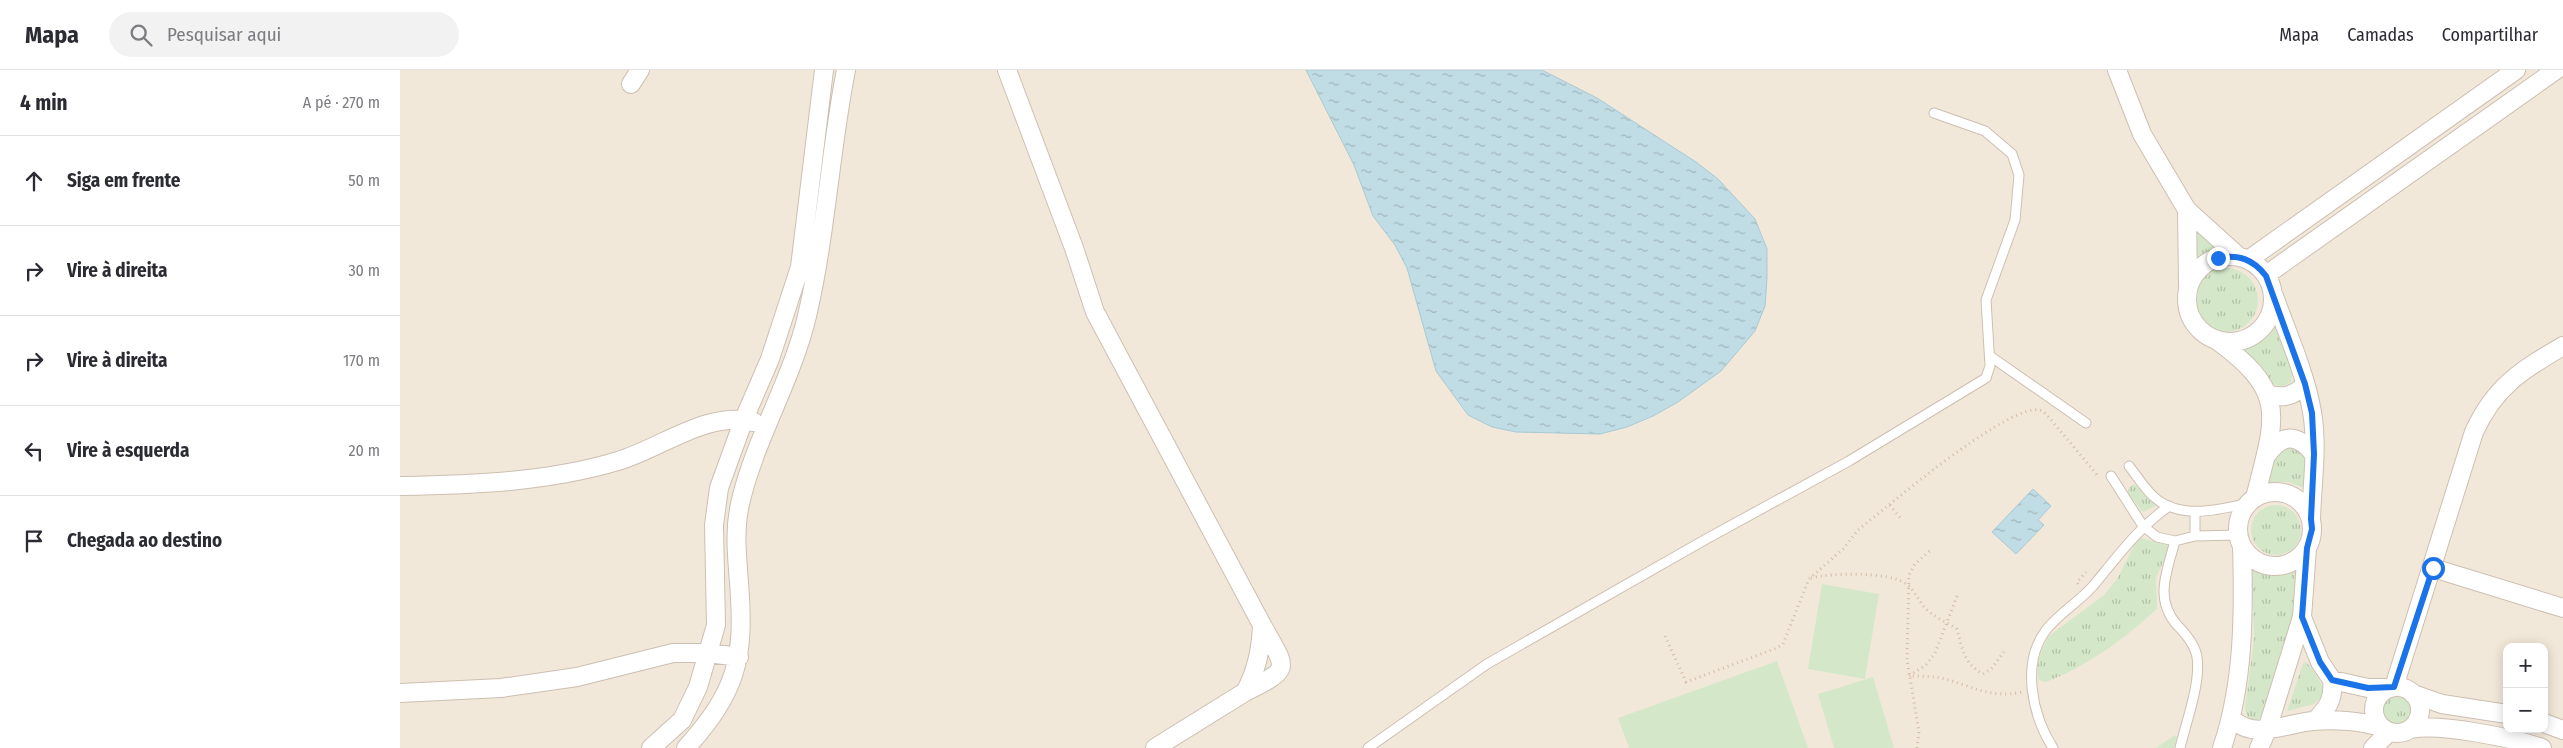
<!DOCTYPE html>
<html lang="pt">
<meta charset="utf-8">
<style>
:root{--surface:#fff;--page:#f2f2f3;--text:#2b2b33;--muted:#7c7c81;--line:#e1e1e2}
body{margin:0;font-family:"Fira Sans Condensed",sans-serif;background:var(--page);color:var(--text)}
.controls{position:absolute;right:15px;bottom:15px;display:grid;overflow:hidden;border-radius:10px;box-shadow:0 2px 12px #0003}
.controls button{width:45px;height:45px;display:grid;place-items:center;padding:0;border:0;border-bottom:1px solid var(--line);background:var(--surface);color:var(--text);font:25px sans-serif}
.stop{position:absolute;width:15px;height:15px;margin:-11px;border:4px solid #1a73e8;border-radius:50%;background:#fff}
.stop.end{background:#1a73e8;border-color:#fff;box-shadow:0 1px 5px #0008}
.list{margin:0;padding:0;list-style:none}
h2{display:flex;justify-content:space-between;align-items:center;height:65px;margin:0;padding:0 20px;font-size:21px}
h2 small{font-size:16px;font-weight:400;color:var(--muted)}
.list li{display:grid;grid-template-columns:32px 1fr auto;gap:15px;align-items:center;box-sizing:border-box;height:90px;padding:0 20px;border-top:1px solid var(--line)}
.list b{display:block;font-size:19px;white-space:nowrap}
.list em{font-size:16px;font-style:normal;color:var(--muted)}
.icon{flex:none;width:28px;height:28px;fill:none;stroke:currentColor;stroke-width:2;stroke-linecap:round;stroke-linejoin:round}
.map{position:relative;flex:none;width:2163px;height:678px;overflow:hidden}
header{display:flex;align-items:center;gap:30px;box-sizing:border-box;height:70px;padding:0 25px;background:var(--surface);border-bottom:1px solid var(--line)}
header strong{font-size:24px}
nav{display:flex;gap:28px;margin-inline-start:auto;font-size:18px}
.search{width:350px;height:45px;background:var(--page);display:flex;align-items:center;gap:12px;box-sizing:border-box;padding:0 18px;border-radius:28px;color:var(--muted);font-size:19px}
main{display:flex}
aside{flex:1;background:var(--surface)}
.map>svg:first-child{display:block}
</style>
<header>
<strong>Mapa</strong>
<div class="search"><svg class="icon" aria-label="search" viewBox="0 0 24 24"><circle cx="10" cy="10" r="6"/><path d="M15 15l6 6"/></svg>Pesquisar aqui</div>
<nav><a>Mapa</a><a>Camadas</a><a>Compartilhar</a></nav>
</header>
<main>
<aside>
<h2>4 min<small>A pé · 270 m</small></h2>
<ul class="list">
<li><svg class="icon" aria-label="ahead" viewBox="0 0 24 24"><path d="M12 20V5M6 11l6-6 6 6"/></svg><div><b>Siga em frente</b></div><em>50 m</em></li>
<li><svg class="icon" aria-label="right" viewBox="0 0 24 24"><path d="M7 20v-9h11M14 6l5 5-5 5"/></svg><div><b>Vire à direita</b></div><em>30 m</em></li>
<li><svg class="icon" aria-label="right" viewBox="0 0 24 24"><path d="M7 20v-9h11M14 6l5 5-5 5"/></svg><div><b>Vire à direita</b></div><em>170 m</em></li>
<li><svg class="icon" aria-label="left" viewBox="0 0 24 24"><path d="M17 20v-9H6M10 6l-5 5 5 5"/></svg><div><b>Vire à esquerda</b></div><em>20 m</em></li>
<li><svg class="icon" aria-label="arrive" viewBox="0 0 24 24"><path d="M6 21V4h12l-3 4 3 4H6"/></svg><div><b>Chegada ao destino</b></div></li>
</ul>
</aside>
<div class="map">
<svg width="2163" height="678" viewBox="0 0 2163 678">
<defs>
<pattern id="grass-tufts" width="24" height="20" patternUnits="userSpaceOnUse" patternTransform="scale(1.25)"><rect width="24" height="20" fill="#d4e8c9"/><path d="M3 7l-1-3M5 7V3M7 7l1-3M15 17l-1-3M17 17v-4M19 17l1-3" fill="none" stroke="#b1bfa6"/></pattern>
<pattern id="water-ripples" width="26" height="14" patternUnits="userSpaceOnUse" patternTransform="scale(1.25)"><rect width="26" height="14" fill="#c0dce4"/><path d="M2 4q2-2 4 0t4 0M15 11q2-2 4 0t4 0" fill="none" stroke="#a1b6bb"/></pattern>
</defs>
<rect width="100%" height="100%" fill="#fbf6ea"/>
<!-- residential -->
<path fill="#f2e8d9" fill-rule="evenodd" d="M 0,0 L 2163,0 L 2163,678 L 0,678 ZM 2107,577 L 2144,577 L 2144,659 L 2107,659 Z"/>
<!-- grass -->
<path fill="url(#grass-tufts)" d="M 1795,156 L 1817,180 L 1816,184 L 1800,190 L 1797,187 Z
M1794 230a32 32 0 1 1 64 0a32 32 0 1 1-64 0Z
M 1876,250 L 1893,300 L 1891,312 C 1884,317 1879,317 1871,313 L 1841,278 L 1866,263 Z
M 1897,376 L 1906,386 L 1908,419 L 1887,412 L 1867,412 L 1867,403 L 1879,378 Z
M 1734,414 L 1757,435 L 1743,442 L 1728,424 L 1729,418 Z
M1851 460a25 25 0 1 1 50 0a25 25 0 1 1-50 0Z
M 1741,468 L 1770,476 L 1756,508 L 1757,539 C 1724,569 1688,596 1646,612 L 1639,610 C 1635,596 1641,578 1649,566 L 1704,525 L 1717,509 L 1736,472 Z
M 1852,497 L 1870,504 L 1900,501 L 1892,548 L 1865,644 L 1855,652 L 1849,651 L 1845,639 L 1854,569 Z
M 1904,591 C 1913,597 1924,615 1924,625 L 1914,634 L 1887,641 Z
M1982 640a15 15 0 1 1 30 0a15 15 0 1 1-30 0Z
M 1775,665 L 1777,667 L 1774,678 L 1756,678 Z"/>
<!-- garden -->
<path fill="#d4e8c9" d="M 1422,514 L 1479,524 L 1465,609 L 1408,599 Z
M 1377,591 L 1408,678 L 1229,678 L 1218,648 Z
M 1473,607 L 1494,678 L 1434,678 L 1418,624 Z"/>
<!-- water -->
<path fill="url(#water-ripples)" stroke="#a7cad5" d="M 906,0 L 1142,0 L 1197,28 L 1296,92 L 1318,109 L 1355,149 L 1367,179 L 1367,208 L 1365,236 L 1355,261 L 1321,301 L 1278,332 L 1253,346 L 1227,357 L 1200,364 L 1116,362 L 1092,357 L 1068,345 L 1036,301 L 1007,198 L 995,175 L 973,146 L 954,95 Z
M 1633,419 L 1651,436 L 1638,450 L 1644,455 L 1616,484 L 1592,462 Z"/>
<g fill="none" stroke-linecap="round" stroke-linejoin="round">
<defs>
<path id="service" d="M 1590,286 L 1686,353
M 1729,396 C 1737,406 1744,418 1754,427 C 1780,450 1818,440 1848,433
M 1711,406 L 1743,456 L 1757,467 L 1775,471 L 1795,466 L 1838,465
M 1795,442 L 1795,466
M 1775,471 C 1767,501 1754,529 1777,555 C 1786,564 1795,575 1797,587 C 1801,613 1786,652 1780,678
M 968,678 L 1087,594 L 1308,468 L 1449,391 L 1586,308 L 1590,296 L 1586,230 L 1615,150 L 1619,105 L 1612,84 L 1585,61 L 1534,43
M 1653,678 C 1632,645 1621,593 1646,560 C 1659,543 1679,532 1693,516 C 1717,487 1738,458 1769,436"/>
<path id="minor" d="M 607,0 L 674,178 L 695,242 L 862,555
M 1717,0 L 1742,64 L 1787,140 L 1839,187
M 231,14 L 240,0
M 1787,140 L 1788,215
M1787 229a43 43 0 1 1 86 0a43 43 0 1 1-86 0Z
M 1848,190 L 2116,0
M 1866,205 L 2156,0
M 1874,226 C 1887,263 1905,302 1912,342 C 1918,376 1912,414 1911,449
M 1815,269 C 1890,323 1875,347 1855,428
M 1868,324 C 1884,329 1894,326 1905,314
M 1866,386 C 1882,364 1896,362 1914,384
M 0,416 C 72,415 148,412 218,391 C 262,378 307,340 354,352
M1838 459a37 37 0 1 1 74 0a37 37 0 1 1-74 0Z
M 2033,498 L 2163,538
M 1902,547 L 1920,592 L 1932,610 L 1968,618 L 1990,618
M 862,555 C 887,600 893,598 845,622 C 857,601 861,580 862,555 Z
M 1994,617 L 2074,362 C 2095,316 2122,300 2163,276
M1974 640a23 23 0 1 1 46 0a23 23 0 1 1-46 0Z
M 0,623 L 101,618 L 177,607 L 273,583 L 308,583 L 339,587
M 2013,624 L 2042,634 L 2107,644
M 1832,649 C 1855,671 1886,653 1913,651 C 1934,649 1964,651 1983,658
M 1915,651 C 1928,637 1934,630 1932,610
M 2144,653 L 2163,660
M 2011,659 C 2040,653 2113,668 2142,678
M 251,678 L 282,650 L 298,617 L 316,555 L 314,455 L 319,418 L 344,349 L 370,289 L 400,197 L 424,0
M 286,678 C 337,621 345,589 339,513 C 337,485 334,461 340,434 C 354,371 392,310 407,246 C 426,165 430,81 446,0
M 755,678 L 845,622
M 1822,678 C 1844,613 1844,544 1842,476
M 1859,678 L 1867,660 L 1902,547 L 1907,478
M 1973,678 L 1989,662"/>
</defs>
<!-- service casing -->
<use href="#service" stroke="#cdbfb1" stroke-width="11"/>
<!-- minor casing -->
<use href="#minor" stroke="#cdbfb1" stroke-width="20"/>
<!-- path -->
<path stroke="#d4bba7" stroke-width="3" stroke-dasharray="1 4" stroke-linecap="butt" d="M 1490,435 L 1501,449
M 1411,508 C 1431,503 1489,501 1506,514 C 1514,519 1518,530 1525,538 C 1534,547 1546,552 1557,559 C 1562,578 1564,594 1583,604 L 1591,599 L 1604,582
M 1678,514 L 1677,512 L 1686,502
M 1557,526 L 1535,583 L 1526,595 L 1509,606 C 1520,606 1531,606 1541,608 C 1571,615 1588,629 1622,622
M 1265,566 L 1286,612 L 1377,578 L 1383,574 L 1409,509 L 1443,479 L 1458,460 C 1493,432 1594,346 1633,340 C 1640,339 1643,341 1647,345 L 1699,407
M 1517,678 L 1519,662 L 1507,590 L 1509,505 L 1515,494 L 1532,479"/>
<!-- service -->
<use href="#service" stroke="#fff" stroke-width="9"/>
<!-- minor -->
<use href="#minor" stroke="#fff" stroke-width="18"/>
</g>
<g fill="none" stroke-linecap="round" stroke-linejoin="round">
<!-- route -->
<path stroke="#1a73e8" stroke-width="6" d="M 1818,188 C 1838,184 1853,189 1866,206 L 1905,314 L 1912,343 L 1914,384 L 1911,449 L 1912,459 L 1907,478 L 1902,547 L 1920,592 L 1932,610 L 1968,618 L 1994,617 L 2033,498"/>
</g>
</svg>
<div class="controls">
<button>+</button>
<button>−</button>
</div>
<div class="stop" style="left:2033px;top:498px"></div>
<div class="stop end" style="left:1818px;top:188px"></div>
</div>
</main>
